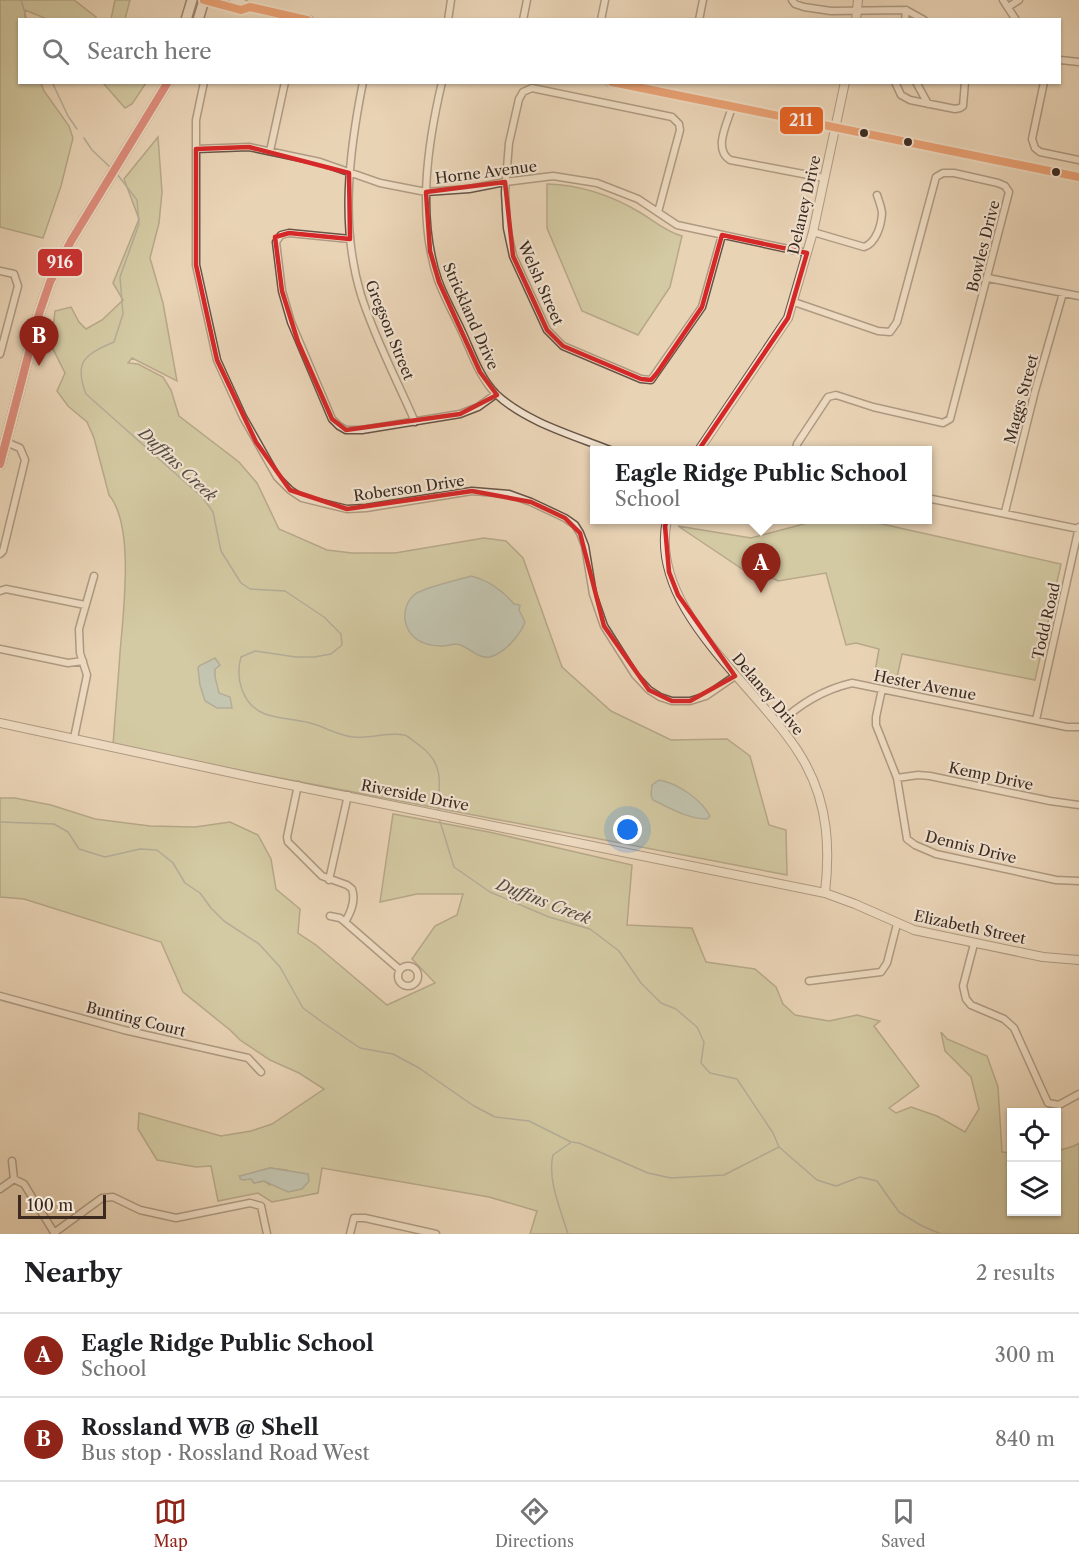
<!DOCTYPE html>
<meta charset="utf-8">
<style>
:root{--surface:#fff;--page:#f6f6f6;--text:#202124;--muted:#757577;--line:#e0e0e0;--accent:#8f2418}
body{margin:0;font-family:"Libre Caslon Text",serif;background:var(--page);color:var(--text)}
.controls{position:absolute;right:18px;bottom:18px;display:grid;overflow:hidden;border-radius:0px;box-shadow:0 2px 4px #0004}
.controls button{width:54px;height:54px;display:grid;place-items:center;padding:0;border:0;border-bottom:2px solid var(--line);background:var(--surface);color:var(--text);font:30px sans-serif}
.scale{position:absolute;left:18px;bottom:15px;width:88px;box-sizing:border-box;padding-left:6px;border:3px solid #3c2a21;border-top:0;font-size:16px;line-height:21px;white-space:nowrap;color:#3c2a21;-webkit-text-stroke:4px #f1e2cf;paint-order:stroke}
.you{position:absolute;left:628px;top:830px;width:21px;height:21px;margin:-15px;border:4px solid #fff;border-radius:50%;background:#1a73e8;box-shadow:0 0 0 9px #1a73e833}
.badge{display:grid;place-items:center;width:39px;height:39px;border-radius:50%;background:var(--accent);color:#fff;font-size:20px;font-weight:700}
.pin{position:absolute;translate:-50% -50px;filter:drop-shadow(0 2px 3px #0008)}
.pin::after{content:'';position:absolute;top:32px;width:21px;height:18px;background:inherit;clip-path:polygon(0 0,100% 0,50% 100%)}
.popup{position:absolute;left:590px;top:446px;width:342px;height:78px;box-sizing:border-box;display:grid;place-content:center;border-radius:0px;background:var(--surface);filter:drop-shadow(0 2px 4px #0005);font-size:20px;white-space:nowrap;color:var(--muted)}
.popup b{font-size:22px;color:var(--text)}
.popup::after{content:'';position:absolute;left:50%;top:100%;margin-left:-12px;border:12px solid transparent;border-top-color:var(--surface)}
.list{margin:0;padding:0;list-style:none}
h2{display:flex;justify-content:space-between;align-items:center;height:78px;margin:0;padding:0 24px;font-size:26px}
h2 small{font-size:20px;font-weight:400;color:var(--muted)}
.list li{display:grid;grid-template-columns:39px 1fr auto;gap:18px;align-items:center;box-sizing:border-box;height:84px;padding:0 24px;border-top:2px solid var(--line)}
.list b{display:block;font-size:22px;white-space:nowrap}
.list p{margin:0;font-size:20px;white-space:nowrap;color:var(--muted)}
.list em{font-size:20px;font-style:normal;color:var(--muted)}
.icon{flex:none;width:33px;height:33px;fill:none;stroke:currentColor;stroke-width:2;stroke-linecap:round;stroke-linejoin:round}
.map{position:relative;flex:none;width:1079px;height:1234px;overflow:hidden}
.search{position:absolute;background:var(--surface);box-shadow:0 2px 4px #0004;left:18px;right:18px;top:18px;height:66px;display:flex;align-items:center;gap:15px;box-sizing:border-box;padding:0 21px;border-radius:0px;color:var(--muted);font-size:22px}
.sheet{height:246px;background:var(--surface)}
nav{display:flex;justify-content:space-around;align-items:center;box-sizing:border-box;height:84px;border-top:2px solid var(--line);background:var(--surface);font-size:16px;color:var(--muted)}
nav a{display:grid;justify-items:center;gap:3px}
nav .on{color:var(--accent)}
.map>svg:first-child{display:block}
</style>
<div class="map">
<svg width="1079" height="1234" viewBox="0 0 1079 1234">
<rect width="100%" height="100%" fill="#e9d3b5"/>
<filter id="stains"><feTurbulence type="fractalNoise" baseFrequency=".00333" numOctaves="4"/><feColorMatrix values="0 0 0 0 .2 0 0 0 0 .09 0 0 0 0 .02 0 0 0 .5 -.17"/></filter>
<radialGradient id="worn" r=".72"><stop offset=".6" stop-color="#630" stop-opacity="0"/><stop offset="1" stop-color="#630" stop-opacity=".3"/></radialGradient>
<!-- green -->
<path fill="#b9bc8c" stroke="#7a7356" stroke-width="1.5" fill-rule="evenodd" d="M 0,0 L 74,0 L 96,17 L 95,19 L 47,19 L 25,10 L 25,19 L 20,20 L 20,82 L 41,83 L 44,91 L 69,126 L 73,138 L 61,186 L 43,238 L 0,227 Z
M 115,0 L 130,0 L 125,19 L 111,19 Z
M 103,83 L 146,83 L 132,104 L 125,108 Z
M 158,137 L 162,192 L 159,223 L 150,258 L 163,303 L 177,381 L 132,358 L 128,363 L 138,364 L 163,377 L 171,390 L 179,416 L 239,462 L 257,483 L 279,529 L 327,550 L 352,553 L 395,553 L 484,538 L 506,541 L 523,558 L 562,667 L 611,711 L 671,740 L 727,739 L 750,756 L 769,825 L 786,830 L 787,875 L 113,746 C 115,715 118,684 120,653 C 123,614 135,526 109,495 L 94,438 L 87,422 L 68,406 L 57,391 L 65,373 L 51,345 L 55,311 L 71,307 L 79,322 L 86,329 L 102,320 L 123,300 L 113,283 L 139,219 L 124,179 Z
M 547,184 C 580,185 613,196 641,213 C 654,221 667,232 682,236 L 670,287 L 638,335 L 582,311 L 547,228 Z
M 819,520 L 850,520 L 882,524 L 1061,564 L 1035,680 L 902,654 L 896,682 L 874,677 L 879,649 L 856,643 L 846,645 L 826,573 L 778,581 L 771,577 L 760,581 L 678,526 L 751,538 Z
M 0,798 L 15,798 L 51,805 L 95,819 L 150,826 L 195,827 L 230,822 L 258,835 L 271,859 L 276,889 L 300,909 L 298,933 L 316,945 L 387,1005 L 435,983 L 412,959 L 435,926 L 457,915 L 463,894 L 417,894 L 380,902 L 393,814 L 489,832 L 632,865 L 627,925 L 692,928 L 706,962 L 755,969 L 776,987 L 783,1004 L 795,1015 L 829,1021 L 857,1015 L 880,1021 L 874,1026 L 919,1086 L 889,1108 L 896,1113 L 911,1107 L 937,1116 L 965,1132 L 979,1109 L 971,1077 L 945,1051 L 941,1032 L 947,1039 L 987,1056 L 998,1087 L 1002,1152 L 1011,1153 L 1012,1212 L 1056,1212 L 1057,1151 L 1074,1146 L 1079,1143 L 1079,1234 L 530,1234 L 537,1211 L 489,1197 L 322,1168 L 318,1193 L 272,1202 L 258,1193 L 218,1201 L 211,1166 L 196,1167 L 157,1160 L 138,1129 L 139,1113 L 221,1136 L 251,1131 L 272,1124 L 324,1089 L 299,1073 L 270,1060 L 240,1040 L 230,1030 L 183,992 L 161,942 L 24,899 L 0,897 ZM 270,1168 L 287,1170 L 270,1185 L 264,1181 L 254,1183 L 251,1179 L 240,1176 Z"/>
<!-- water -->
<path fill="#97b7af" stroke="#737f76" stroke-width="1.5" d="M 471,576 C 489,580 502,590 514,604 L 520,605 L 519,610 L 525,622 C 520,635 505,653 490,657 C 476,659 468,645 456,644 C 452,644 447,646 442,646 C 424,646 408,639 405,620 C 404,611 407,601 414,595 C 421,588 459,580 471,576 Z
M 215,658 L 220,665 L 215,669 L 215,677 L 219,693 L 230,697 L 232,708 L 217,708 L 205,701 L 200,685 L 198,668 L 199,666 Z
M 659,780 C 677,783 701,799 710,816 L 707,819 C 688,819 670,808 653,800 L 651,795 L 652,785 Z
M 270,1168 L 308,1174 L 309,1181 L 302,1189 L 288,1192 L 264,1181 L 254,1183 L 251,1179 L 243,1180 L 240,1179 L 240,1176 Z"/>
<g fill="none" stroke-linecap="round" stroke-linejoin="round">
<!-- stream -->
<path stroke="#737f76" stroke-width="1.5" d="M 21,0 L 27,20
M 52,82 L 68,116 L 77,129
M 84,138 L 92,150 L 111,168
M 117,174 L 137,200 L 139,224 L 120,277 L 123,314 L 114,342 C 86,354 73,361 86,394 L 203,498 L 213,512 L 221,551 L 241,583 L 250,589 L 285,591 L 324,617 L 341,634 L 342,645 L 331,654 L 314,657 L 296,657 L 255,651 L 241,657 C 235,678 242,705 265,714 C 279,719 296,719 310,723 C 325,727 337,735 353,737 C 369,739 388,732 404,735 C 409,736 414,742 419,745 C 444,763 440,782 438,810
M 439,818 L 454,867 L 490,892 L 549,917 L 590,929 L 619,951 L 641,983 L 661,1003 L 676,1009 L 697,1027 L 704,1042 L 701,1063 L 710,1073 L 737,1079 L 773,1133 L 779,1147 L 817,1180 L 836,1186 L 860,1177 L 877,1181 L 899,1212 L 922,1226 L 941,1234
M 0,822 L 54,824 L 68,832 L 79,849 L 105,857 L 140,849 L 157,850 L 173,863 L 185,883 L 200,893 L 211,908 L 224,921 L 259,944 L 280,967 L 303,1008 L 322,1022 L 360,1048 L 393,1054 L 419,1068 L 474,1106 L 495,1117 L 529,1121 L 571,1142 L 579,1143 L 648,1173 L 671,1178 L 724,1175 L 779,1147
M 568,1234 C 561,1210 547,1180 553,1155 L 570,1143"/>
<defs>
<path id="minor" d="M 792,0 L 795,4 L 804,7 L 831,11 L 906,10 L 924,20
M 1003,0 L 1016,20
M 1008,7 L 1019,0
M 448,20 L 451,0
M 523,20 L 527,0
M 601,20 L 605,0
M 699,20 L 703,0
M 905,20 L 906,10
M 1060,60 L 1079,62
M 204,82 L 196,120 L 196,265 L 217,360 L 243,417 L 277,477 L 290,490 L 302,498 L 347,509 L 366,508 L 472,491 L 509,494 L 531,502 L 565,518 L 575,525 L 580,533 L 585,546 L 593,594 L 604,626 L 635,675 L 649,690 L 660,697 L 672,701 L 690,701 L 706,696 L 735,676
M 363,82 C 349,152 340,226 361,295 C 375,339 397,380 415,422
M 442,82 C 427,146 417,217 438,280 C 445,299 455,316 463,334 C 472,354 480,378 496,394 C 526,422 572,435 610,450
M 895,82 L 901,95 L 910,100 L 955,109 L 960,108 L 963,106 L 965,82
M 916,82 L 928,104
M 1044,82 L 1032,139 L 1035,148 L 1040,152 L 1079,160
M 732,107 C 727,124 713,149 730,160 L 824,178
M 196,149 L 249,147 L 320,162 L 380,183 L 426,192 L 469,189 L 505,182 L 553,176 L 597,183 L 638,199 L 677,225 L 807,253
M 270,151 L 285,82
M 658,212 L 680,130 L 679,124 L 672,117 L 532,88 L 523,92 L 519,99 L 509,143 L 505,192 L 507,228 L 513,256 L 547,330 L 563,346 L 641,379 L 651,380 L 702,307 L 722,235
M 813,232 L 864,247 C 876,243 881,226 882,214 C 882,208 879,201 877,195
M 350,239 L 289,233 L 281,235 L 276,242 L 282,291 L 291,322 L 332,419 L 339,426 L 346,430 L 362,430 L 460,414 L 478,407 L 496,394
M 0,271 L 14,274 L 18,286 L 0,354
M 988,278 L 1079,296
M 794,302 L 878,331 L 890,332 L 897,322 L 936,177 L 943,173 L 954,173 L 998,183 L 1005,186 L 1009,192 L 950,419 L 943,423 L 873,407 L 836,395 L 828,397 L 797,444 L 796,450
M 927,498 L 1079,529
M 1005,512 L 1035,391 L 1063,293
M 0,554 L 3,551 L 25,460 L 20,448 L 6,442
M 0,591 L 6,589 L 85,605
M 0,649 L 68,663 L 83,661
M 882,689 L 876,717 L 876,725 L 897,778 L 907,839 L 915,845 L 936,854 L 1056,880 L 1079,881
M 1036,720 L 1079,527
M 778,725 C 799,704 822,690 852,683 L 1067,727 L 1079,727
M 74,738 L 87,675 L 80,653 L 79,629 L 94,576
M 897,778 L 918,775 L 930,776 L 1050,801 L 1079,805
M 298,785 L 287,837 L 288,842 L 322,876 L 347,885 L 352,889 C 356,901 351,912 345,922 L 399,969
M 329,880 L 348,795
M 330,916 L 340,918 L 345,922
M 974,944 L 963,986 L 966,999 L 971,1005 L 1004,1019 L 1014,1028 L 1048,1103 L 1059,1105 L 1079,1094
M398 976a10 10 0 1 1 20 0a10 10 0 1 1-20 0Z
M 809,981 L 881,972 L 887,963 L 897,924
M 0,996 L 124,1030 L 248,1058 L 261,1072
M 12,1161 L 14,1179
M 0,1189 L 14,1179 L 24,1184 L 55,1234
M 54,1233 L 102,1198 L 113,1197 L 140,1210 L 176,1218 L 250,1203 L 261,1206 L 267,1234
M 350,1234 L 354,1218 L 365,1218 L 436,1234"/>
<path id="tertiary" d="M 203,0 L 241,10 L 250,7
M 234,0 L 250,7 L 309,20
M 856,20 L 858,0
M 610,82 L 1079,177
M 699,450 L 788,318 L 813,232 L 845,82
M 667,520 C 647,614 767,691 806,765 C 828,806 830,848 825,893
M 0,723 L 256,778 L 825,893 L 855,904 L 914,930 L 1043,957 L 1079,960"/>
<path id="secondary" d="M 186,20 L 192,0
M 198,20 L 204,0
M 0,464 L 39,314 L 50,282 L 71,241 L 168,82"/>
</defs>
<!-- minor casing -->
<use href="#minor" stroke="#675446" stroke-width="9"/>
<!-- tertiary casing -->
<use href="#tertiary" stroke="#675446" stroke-width="10"/>
<!-- secondary casing -->
<use href="#secondary" stroke="#3c2a21" stroke-width="12"/>
<!-- minor -->
<use href="#minor" stroke="#f1e2cf" stroke-width="6"/>
<!-- tertiary -->
<use href="#tertiary" stroke="#f1e2cf" stroke-width="8"/>
<!-- secondary -->
<use href="#secondary" stroke="#f1e2cf" stroke-width="9"/>
<defs>
<path id="bus-1" d="M 204,0 L 241,10 L 250,7 L 307,20
M 612,82 L 1079,177"/>
<path id="bus-2" d="M 0,464 L 39,314 L 50,282 L 71,241 L 168,82"/>
</defs>
<!-- bus-1 casing -->
<use href="#bus-1" stroke="#f1e2cf" stroke-width="12"/>
<!-- bus-2 casing -->
<use href="#bus-2" stroke="#f1e2cf" stroke-width="12"/>
<!-- bus-1 -->
<use href="#bus-1" stroke="#e96222" stroke-width="8"/>
<!-- bus-2 -->
<use href="#bus-2" stroke="#c33" stroke-width="8"/>
</g>
<!-- marked area -->
<path d="M0 0H1079V1234H0ZM 249,147 L 349,173 L 350,239 L 289,233 L 275,237 L 282,291 L 298,342 L 332,419 L 346,430 L 460,414 L 497,395 L 480,372 L 439,282 L 430,251 L 426,192 L 505,182 L 513,256 L 547,330 L 563,346 L 641,379 L 651,380 L 657,373 L 702,307 L 722,235 L 807,253 L 788,318 L 683,473 L 665,526 L 669,572 L 678,595 L 735,676 L 690,701 L 672,701 L 649,690 L 604,626 L 580,533 L 565,518 L 531,502 L 472,491 L 347,509 L 290,490 L 256,442 L 217,360 L 196,265 L 196,149 Z" fill="#e9d3b5" fill-opacity=".55" fill-rule="evenodd"/>
<path fill="none" stroke="#d62828" stroke-width="4.5" stroke-linejoin="round" d="M 249,147 L 349,173 L 350,239 L 289,233 L 275,237 L 282,291 L 298,342 L 332,419 L 346,430 L 460,414 L 497,395 L 480,372 L 439,282 L 430,251 L 426,192 L 505,182 L 513,256 L 547,330 L 563,346 L 641,379 L 651,380 L 657,373 L 702,307 L 722,235 L 807,253 L 788,318 L 683,473 L 665,526 L 669,572 L 678,595 L 735,676 L 690,701 L 672,701 L 649,690 L 604,626 L 580,533 L 565,518 L 531,502 L 472,491 L 347,509 L 290,490 L 256,442 L 217,360 L 196,265 L 196,149 Z"/>
<!-- markers -->
<g fill="#3c2a21" stroke="#f1e2cf" stroke-width="2">
<circle cx="864" cy="133" r="5"/>
<circle cx="908" cy="142" r="5"/>
<circle cx="1056" cy="172" r="5"/>
</g>
<g text-anchor="middle" dominant-baseline="central" stroke-width="4.5" stroke-linejoin="round" paint-order="stroke">
<!-- street labels -->
<g font-size="15" fill="#3c2a21" stroke="#f1e2cf">
<text transform="translate(486 172) rotate(-7)">Horne Avenue</text>
<text transform="translate(804 205) rotate(-77)">Delaney Drive</text>
<text transform="translate(983 246) rotate(-76)">Bowles Drive</text>
<text transform="translate(541 283) rotate(66)">Welsh Street</text>
<text transform="translate(471 316) rotate(66)">Strickland Drive</text>
<text transform="translate(390 330) rotate(68)">Gregson Street</text>
<text transform="translate(1021 399) rotate(-75)">Maggs Street</text>
<text transform="translate(409 488) rotate(-8)">Roberson Drive</text>
<text transform="translate(1046 621) rotate(-77)">Todd Road</text>
<text transform="translate(925 685) rotate(11)">Hester Avenue</text>
<text transform="translate(768 694) rotate(50)">Delaney Drive</text>
<text transform="translate(991 776) rotate(12)">Kemp Drive</text>
<text transform="translate(415 795) rotate(11)">Riverside Drive</text>
<text transform="translate(971 847) rotate(14)">Dennis Drive</text>
<text transform="translate(970 927) rotate(12)">Elizabeth Street</text>
<text transform="translate(136 1019) rotate(14)">Bunting Court</text>
</g>
<!-- water labels -->
<g font-size="16" font-style="italic" fill="#534d44" stroke="#f1e2cf">
<text transform="translate(178 464) rotate(43)">Duffins Creek</text>
<text transform="translate(544 901) rotate(21)">Duffins Creek</text>
</g>
</g>
<g stroke="#f1e2cf" stroke-width="2">
<rect x="779" y="106" width="45" height="29" rx="6" fill="#e96222"/>
<rect x="37" y="248" width="46" height="29" rx="6" fill="#c33"/>
</g>
<g font-size="16" text-anchor="middle" font-weight="bold" fill="#fff">
<text x="801" y="126">211</text>
<text x="60" y="268">916</text>
</g>
<rect width="100%" height="100%" filter="url(#stains)"/>
<rect width="100%" height="100%" fill="url(#worn)"/>
</svg>
<div class="controls">
<button><svg class="icon" aria-label="locate" viewBox="0 0 24 24"><circle cx="12" cy="12" r="6"/><path d="M12 2v4M12 18v4M2 12h4M18 12h4"/></svg></button>
<button><svg class="icon" aria-label="layers" viewBox="0 0 24 24"><path d="M12 4l9 5-9 5-9-5zM3 14l9 5 9-5"/></svg></button>
</div>
<div class="scale">100 m</div>
<div class="you"></div>
<div class="pin badge" style="left:761px;top:593px">A</div>
<div class="popup"><b>Eagle Ridge Public School</b>School</div>
<div class="pin badge" style="left:39px;top:366px">B</div>
<div class="search"><svg class="icon" aria-label="search" viewBox="0 0 24 24"><circle cx="10" cy="10" r="6"/><path d="M15 15l6 6"/></svg>Search here</div>
</div>
<section class="sheet">
<h2>Nearby<small>2 results</small></h2>
<ul class="list">
<li><span class="badge">A</span><div><b>Eagle Ridge Public School</b><p>School</p></div><em>300 m</em></li>
<li><span class="badge">B</span><div><b>Rossland WB @ Shell</b><p>Bus stop · Rossland Road West</p></div><em>840 m</em></li>
</ul>
</section>
<nav>
<a class="on"><svg class="icon" aria-label="map" viewBox="0 0 24 24"><path d="M3 6l6-2 6 2 6-2v14l-6 2-6-2-6 2zM9 4v14M15 6v14"/></svg>Map</a>
<a><svg class="icon" aria-label="directions" viewBox="0 0 24 24"><path d="M12 3l9 9-9 9-9-9zM9 14v-3h6M13 9l2 2-2 2"/></svg>Directions</a>
<a><svg class="icon" aria-label="saved" viewBox="0 0 24 24"><path d="M7 4h10v16l-5-4-5 4z"/></svg>Saved</a>
</nav>
